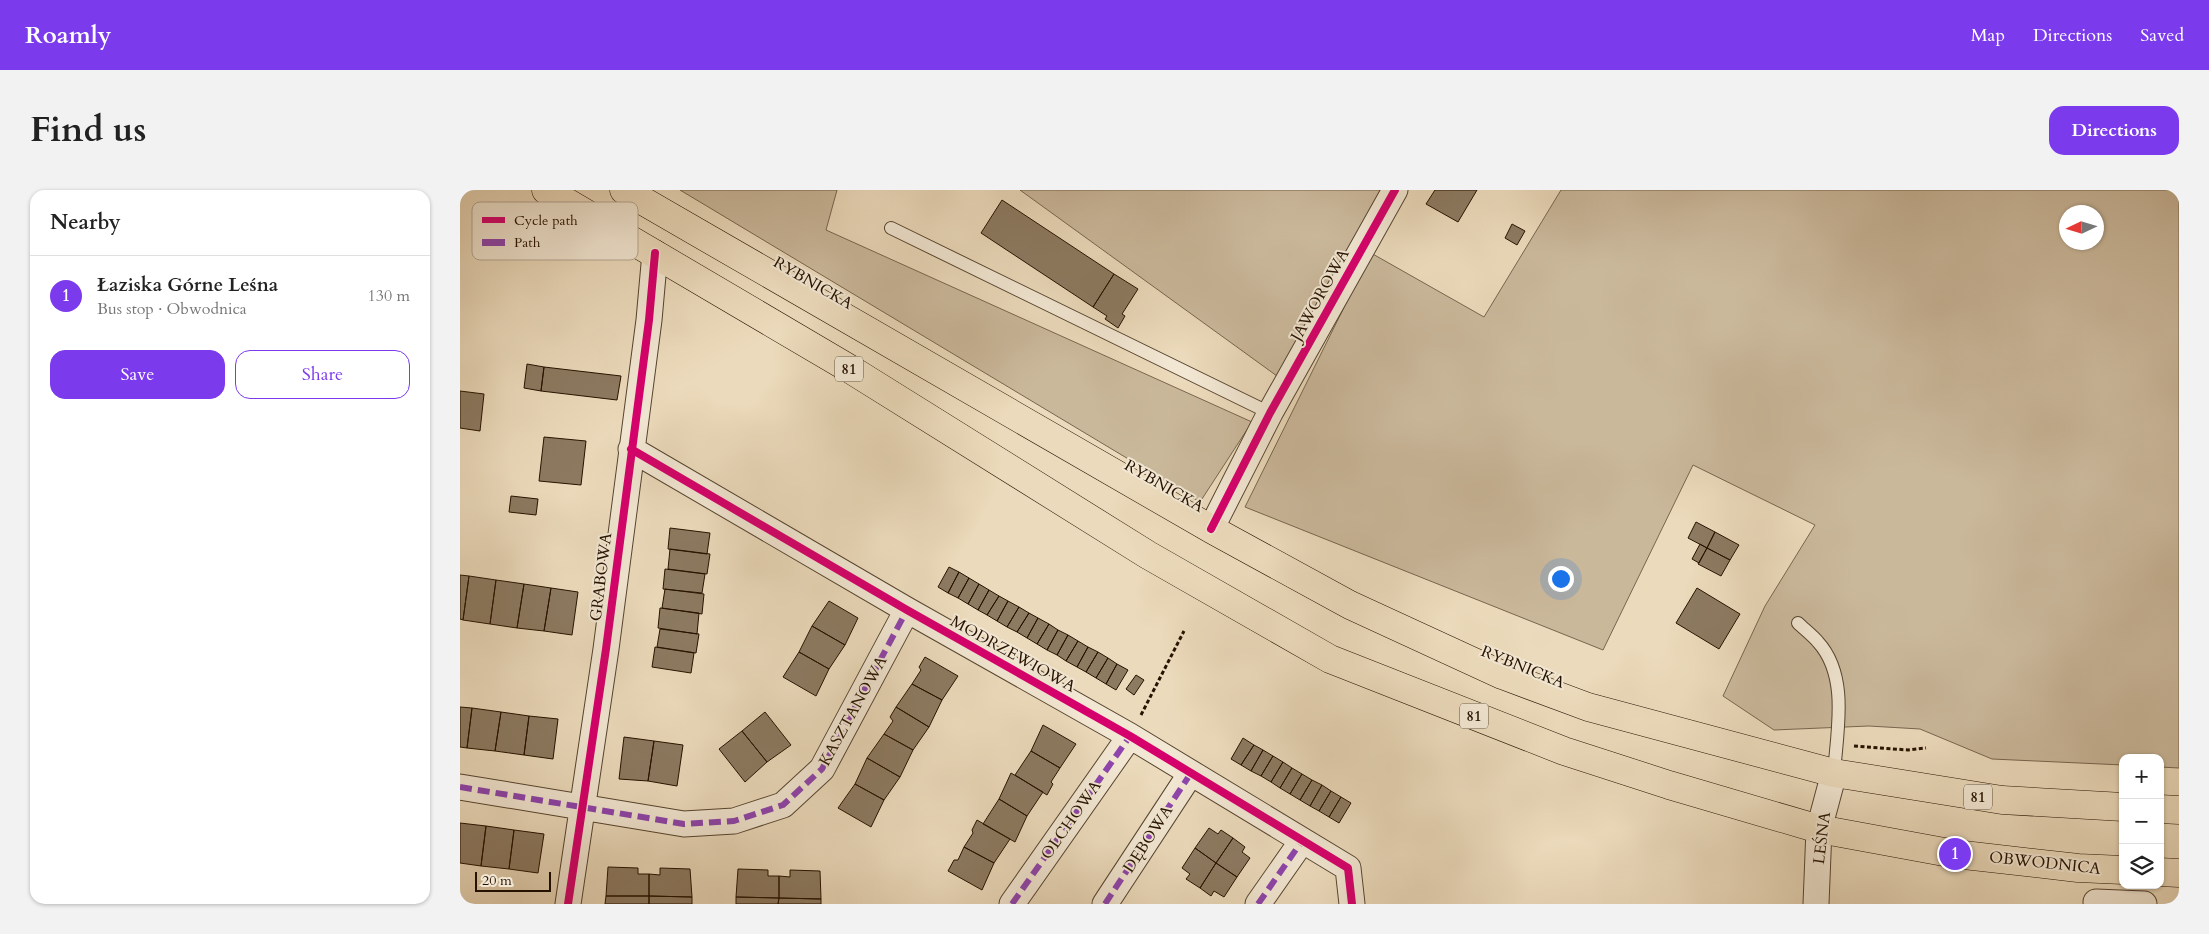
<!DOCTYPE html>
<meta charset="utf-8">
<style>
:root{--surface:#fff;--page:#f2f2f2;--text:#222;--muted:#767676;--line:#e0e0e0;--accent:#7c3aed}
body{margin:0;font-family:Cardo,serif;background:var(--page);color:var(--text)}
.controls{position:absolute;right:15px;bottom:15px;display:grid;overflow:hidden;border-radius:10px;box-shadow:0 1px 4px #0004}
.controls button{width:45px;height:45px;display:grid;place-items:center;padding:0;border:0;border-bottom:1px solid var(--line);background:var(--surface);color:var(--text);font:25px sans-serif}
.compass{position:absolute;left:1599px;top:15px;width:45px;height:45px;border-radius:50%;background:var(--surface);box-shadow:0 1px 4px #0004;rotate:266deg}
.scale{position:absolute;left:15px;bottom:12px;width:76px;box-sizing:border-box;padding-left:5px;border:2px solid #261200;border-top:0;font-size:14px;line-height:18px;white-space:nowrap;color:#261200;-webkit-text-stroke:4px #f2e7d3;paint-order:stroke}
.you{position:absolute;left:1100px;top:388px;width:18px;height:18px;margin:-12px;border:4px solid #fff;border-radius:50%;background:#1a73e8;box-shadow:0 0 0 8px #1a73e833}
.badge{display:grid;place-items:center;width:32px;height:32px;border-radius:50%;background:var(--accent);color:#fff;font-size:16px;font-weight:700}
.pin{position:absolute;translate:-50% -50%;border:2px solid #fff;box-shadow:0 1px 5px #0006}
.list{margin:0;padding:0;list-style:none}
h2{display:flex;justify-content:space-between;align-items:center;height:65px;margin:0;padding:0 20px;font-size:21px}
h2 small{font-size:16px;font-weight:400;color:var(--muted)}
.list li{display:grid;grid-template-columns:32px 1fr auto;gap:15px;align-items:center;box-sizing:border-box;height:80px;padding:0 20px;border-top:1px solid var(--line)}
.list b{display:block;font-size:19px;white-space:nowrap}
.list p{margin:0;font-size:16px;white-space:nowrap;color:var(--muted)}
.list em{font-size:16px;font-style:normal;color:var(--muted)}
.actions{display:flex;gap:10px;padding:15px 20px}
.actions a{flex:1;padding:11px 0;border:1px solid var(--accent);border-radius:15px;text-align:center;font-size:18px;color:var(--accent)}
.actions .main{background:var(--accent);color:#fff}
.icon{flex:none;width:28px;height:28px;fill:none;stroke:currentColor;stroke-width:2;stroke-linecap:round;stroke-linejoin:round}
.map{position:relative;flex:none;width:1719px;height:714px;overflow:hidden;border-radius:15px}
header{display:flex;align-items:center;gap:30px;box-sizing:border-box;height:70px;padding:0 25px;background:var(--accent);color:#fff}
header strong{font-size:24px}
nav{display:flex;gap:28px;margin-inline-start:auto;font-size:18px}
.intro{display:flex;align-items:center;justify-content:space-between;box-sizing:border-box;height:120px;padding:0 30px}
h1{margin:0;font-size:35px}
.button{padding:12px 22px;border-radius:15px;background:var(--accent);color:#fff;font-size:18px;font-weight:700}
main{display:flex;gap:30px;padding:0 30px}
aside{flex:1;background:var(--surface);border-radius:15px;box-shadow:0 1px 4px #0004}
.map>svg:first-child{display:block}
</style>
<header>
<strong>Roamly</strong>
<nav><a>Map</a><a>Directions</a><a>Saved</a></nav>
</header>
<div class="intro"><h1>Find us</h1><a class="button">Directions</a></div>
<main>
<aside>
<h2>Nearby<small></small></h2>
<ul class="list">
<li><span class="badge">1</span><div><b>Łaziska Górne Leśna</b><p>Bus stop · Obwodnica</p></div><em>130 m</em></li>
</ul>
<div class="actions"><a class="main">Save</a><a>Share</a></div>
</aside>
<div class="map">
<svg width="1719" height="714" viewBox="0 0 1719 714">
<rect width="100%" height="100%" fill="#ebdabb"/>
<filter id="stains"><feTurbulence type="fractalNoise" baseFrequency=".004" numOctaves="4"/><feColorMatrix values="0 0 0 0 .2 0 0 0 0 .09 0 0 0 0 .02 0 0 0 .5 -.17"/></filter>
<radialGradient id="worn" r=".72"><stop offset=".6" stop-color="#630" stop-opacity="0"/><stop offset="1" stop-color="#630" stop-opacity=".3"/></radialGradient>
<!-- green -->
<path fill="#cab89b" stroke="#78654e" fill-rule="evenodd" d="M 220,0 L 377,0 L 366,40 L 792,232 L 740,312 Z
M 560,0 L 919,0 L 922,4 L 817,186 Z
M 1101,0 L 1719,0 L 1719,578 L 1700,577 L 1700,568 L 1663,568 L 1663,575 L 1532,569 L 1460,539 L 1409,536 L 1314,540 L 1263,506 L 1305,416 L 1355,335 L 1233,275 L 1143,460 L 785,317 L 911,63 L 1024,127 ZM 1606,22 L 1636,22 L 1636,52 L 1606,52 Z"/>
<!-- building -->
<path fill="#8c7a61" stroke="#261200" d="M 975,0 L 1017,0 L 998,32 L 966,14 Z
M 542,10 L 654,84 L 633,117 L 521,43 Z
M 1052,34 L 1065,41 L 1057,55 L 1045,48 Z
M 654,84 L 678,99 L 662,124 L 665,126 L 658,138 L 645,129 L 647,126 L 633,117 Z
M 67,174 L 84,177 L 81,201 L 64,198 Z
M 84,177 L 161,186 L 157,210 L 81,201 Z
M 0,201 L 24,204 L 20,241 L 0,238 Z
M 84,247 L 126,251 L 121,295 L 79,291 Z
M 51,306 L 78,309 L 76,325 L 49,322 Z
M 1236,332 L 1255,342 L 1247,358 L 1228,348 Z
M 210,338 L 250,343 L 247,364 L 208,359 Z
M 1255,342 L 1279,355 L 1270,370 L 1247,358 Z
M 1240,354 L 1247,358 L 1239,373 L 1232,369 Z
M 1247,358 L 1270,370 L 1261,386 L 1238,374 Z
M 210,359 L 250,364 L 247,384 L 208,379 Z
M 489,377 L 499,382 L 488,403 L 478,397 Z
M 205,379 L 245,384 L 242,403 L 203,399 Z
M 499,382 L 509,388 L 498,408 L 488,403 Z
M 0,385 L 9,386 L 3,430 L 0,429 Z
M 9,386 L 36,390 L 30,434 L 3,430 Z
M 509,388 L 519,394 L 508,414 L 498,408 Z
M 36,390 L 64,394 L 57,438 L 30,434 Z
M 64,394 L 91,398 L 84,441 L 57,438 Z
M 519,394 L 529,400 L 518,420 L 508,414 Z
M 91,398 L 118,402 L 112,445 L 84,441 Z
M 1237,398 L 1280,424 L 1259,459 L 1216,433 Z
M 205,399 L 244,404 L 242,424 L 202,418 Z
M 529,400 L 539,406 L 527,425 L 518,420 Z
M 539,406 L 548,411 L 537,431 L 527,425 Z
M 369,411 L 398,428 L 385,455 L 352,436 Z
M 548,411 L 559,417 L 547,437 L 537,431 Z
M 559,417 L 569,423 L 557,442 L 547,437 Z
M 200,418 L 239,423 L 237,444 L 198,438 Z
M 569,423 L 578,428 L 567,448 L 557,442 Z
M 578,428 L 589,434 L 577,454 L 567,448 Z
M 589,434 L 598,440 L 587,460 L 577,454 Z
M 352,436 L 385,455 L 369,479 L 339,462 Z
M 200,439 L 239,444 L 236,463 L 197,457 Z
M 598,440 L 608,445 L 597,465 L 587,460 Z
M 608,445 L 618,451 L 606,471 L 597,465 Z
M 618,451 L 628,457 L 617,477 L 606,471 Z
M 195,457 L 234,463 L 231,483 L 192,477 Z
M 628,457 L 638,462 L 626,482 L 617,477 Z
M 339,462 L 369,479 L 356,506 L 323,487 Z
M 638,462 L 648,468 L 636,488 L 626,482 Z
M 465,467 L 498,486 L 482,510 L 452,494 L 461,480 L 459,477 Z
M 648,468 L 657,474 L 646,494 L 636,488 Z
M 657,474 L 668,480 L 656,500 L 646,494 Z
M 676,485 L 684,490 L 674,505 L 666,499 Z
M 452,494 L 482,510 L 469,537 L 436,517 Z
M 0,517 L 12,518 L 7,558 L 0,557 Z
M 436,517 L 469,537 L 453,560 L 424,544 L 433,531 L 430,527 Z
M 12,518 L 41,522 L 35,561 L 7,558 Z
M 41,522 L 69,526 L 64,565 L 35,561 Z
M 305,522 L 331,555 L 307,572 L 282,541 Z
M 69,526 L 98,529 L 93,569 L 64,565 Z
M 583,535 L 616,554 L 600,578 L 571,561 Z
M 282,541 L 307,572 L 285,592 L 259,559 Z
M 424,544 L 453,560 L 440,587 L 407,568 Z
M 164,547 L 194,551 L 188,591 L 159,589 Z
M 783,548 L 794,555 L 781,575 L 771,569 Z
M 194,551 L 223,555 L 217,596 L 188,591 Z
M 794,555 L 803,560 L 791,581 L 781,575 Z
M 803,560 L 813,566 L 801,586 L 791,581 Z
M 571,561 L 600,578 L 591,592 L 593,594 L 587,605 L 555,585 Z
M 813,566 L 823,572 L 811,592 L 801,586 Z
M 407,568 L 440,587 L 424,610 L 395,594 Z
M 823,572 L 832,578 L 820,598 L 811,592 Z
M 832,578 L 842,584 L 830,604 L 820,598 Z
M 551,583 L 583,602 L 567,626 L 539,609 Z
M 842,584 L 852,590 L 840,610 L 830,604 Z
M 852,590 L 862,595 L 850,616 L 840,610 Z
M 395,594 L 424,610 L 411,637 L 378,618 Z
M 862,595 L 871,601 L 859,621 L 850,616 Z
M 871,601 L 881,607 L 869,627 L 859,621 Z
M 881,607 L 891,613 L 879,633 L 869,627 Z
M 539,609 L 567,626 L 555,652 L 523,634 Z
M 517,630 L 550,649 L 534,673 L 504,657 L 513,643 L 512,640 Z
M 0,633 L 26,636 L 21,676 L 0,673 Z
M 26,636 L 54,640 L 49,679 L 21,676 Z
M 749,638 L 758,644 L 761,640 L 773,648 L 756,673 L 735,658 Z
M 54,640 L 84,644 L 78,683 L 49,679 Z
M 773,648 L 785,657 L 782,662 L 790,668 L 777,687 L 756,673 Z
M 504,657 L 534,673 L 522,700 L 488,681 L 494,670 L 498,670 Z
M 735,658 L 756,673 L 740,698 L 726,689 L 730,684 L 722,678 Z
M 756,673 L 777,687 L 764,707 L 754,701 L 751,706 L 740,698 Z
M 148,677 L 178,678 L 178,684 L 189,684 L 189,706 L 146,706 Z
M 200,678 L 230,679 L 232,707 L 189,706 L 189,684 L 200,685 Z
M 278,679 L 308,680 L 308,686 L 319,686 L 319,708 L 276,707 Z
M 330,680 L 360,681 L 361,709 L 319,708 L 319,686 L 330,687 Z
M 146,706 L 189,706 L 189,714 L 145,714 Z
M 189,706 L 232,707 L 232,714 L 189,714 Z
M 276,707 L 319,708 L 318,714 L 276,714 Z
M 319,708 L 361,709 L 361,714 L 318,714 Z"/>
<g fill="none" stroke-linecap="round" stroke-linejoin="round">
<defs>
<path id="service" d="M 431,38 L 810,223
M 1338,433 C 1344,439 1352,445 1358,452 C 1389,486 1377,541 1374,583"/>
<path id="minor" d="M 171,259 L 447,420 L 670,546 L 888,678 L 892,714
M 751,339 L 810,223 L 935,0
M 0,597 L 224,634 L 274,631 L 323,615 L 362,579 L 447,420
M 1636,712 L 1684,714
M 108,714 L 146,459 L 189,130 L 195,63
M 552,714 L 670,546
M 645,714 L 731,583
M 798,714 L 842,651
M 1356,714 L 1359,639 L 1374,583"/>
<path id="primary" d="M 86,0 L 390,179 L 688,365 L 870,469 L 1104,561 L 1209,595 L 1359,639 L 1495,664 L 1618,678 L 1663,680
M 164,0 L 751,339 L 890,415 L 1042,485 L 1128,517 L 1374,583 L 1542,610 L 1663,617
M 1700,619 L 1719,620
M 1700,682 L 1719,683"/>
</defs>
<!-- service casing -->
<use href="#service" stroke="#57442f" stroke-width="14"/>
<!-- minor casing -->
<use href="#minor" stroke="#57442f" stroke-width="27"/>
<!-- primary casing -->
<use href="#primary" stroke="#261200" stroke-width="29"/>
<!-- path -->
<path stroke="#261200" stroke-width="3" stroke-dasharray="4 2.5" stroke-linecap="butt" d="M 681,525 L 724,441
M 1394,556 L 1448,560 L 1466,558"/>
<!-- service -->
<use href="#service" stroke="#f2e7d3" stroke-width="12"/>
<!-- minor -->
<use href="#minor" stroke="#f2e7d3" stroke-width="25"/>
<!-- primary -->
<use href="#primary" stroke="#ebdabb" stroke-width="28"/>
<!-- quiet -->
<path stroke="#8e44ad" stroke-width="6" stroke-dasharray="12 6" stroke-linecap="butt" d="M 0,597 L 224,634 L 274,631 L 323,615 L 362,579 L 447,420
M 552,714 L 670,546
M 645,714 L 731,583
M 798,714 L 842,651"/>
<defs>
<path id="cycleway" d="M 171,259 L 447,420 L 670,546 L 888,678 L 892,714
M 751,339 L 810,223 L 935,0
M 108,714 L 146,459 L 189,130 L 195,63"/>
</defs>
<!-- cycleway casing -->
<use href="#cycleway" stroke="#f2e7d3" stroke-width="11"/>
<!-- cycleway -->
<use href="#cycleway" stroke="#d6006c" stroke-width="8"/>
</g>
<g text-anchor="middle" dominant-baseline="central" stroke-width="4" stroke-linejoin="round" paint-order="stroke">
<!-- shield labels -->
<g fill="#f2e7d3" stroke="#63523f" stroke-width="1">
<rect x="375" y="166.5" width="28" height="25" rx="4"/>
<rect x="1000" y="513.5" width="28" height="25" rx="4"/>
<rect x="1504" y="594.5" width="28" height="25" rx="4"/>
</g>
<g font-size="15" font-weight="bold" fill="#261200">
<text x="389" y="179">81</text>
<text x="1014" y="526">81</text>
<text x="1518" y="607">81</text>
</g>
<!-- street labels -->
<g font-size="16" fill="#261200" stroke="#f2e7d3">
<text transform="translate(353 93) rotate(30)">RYBNICKA</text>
<text transform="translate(860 105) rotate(-61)">JAWOROWA</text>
<text transform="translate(704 296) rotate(30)">RYBNICKA</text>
<text transform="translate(141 387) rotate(-83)">GRABOWA</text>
<text transform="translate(553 464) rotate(29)">MODRZEWIOWA</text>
<text transform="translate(1063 477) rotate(22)">RYBNICKA</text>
<text transform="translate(393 521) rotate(-61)">KASZTANOWA</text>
<text transform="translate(611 630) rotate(-55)">OLCHOWA</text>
<text transform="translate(1362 648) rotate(-83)">LEŚNA</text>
<text transform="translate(688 649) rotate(-57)">DĘBOWA</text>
<text transform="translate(1585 673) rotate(6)">OBWODNICA</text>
</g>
</g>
<!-- legend -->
<rect x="12" y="12" width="166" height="58" rx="8" fill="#f2e7d3" stroke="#b5a794" stroke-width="1"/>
<rect x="22" y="27" width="23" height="6" fill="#d6006c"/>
<rect x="22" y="49" width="23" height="7" fill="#8e44ad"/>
<g font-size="14" fill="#261200">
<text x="54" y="35">Cycle path</text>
<text x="54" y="57">Path</text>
</g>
<rect width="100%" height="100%" filter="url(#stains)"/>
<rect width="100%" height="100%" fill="url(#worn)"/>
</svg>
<div class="controls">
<button>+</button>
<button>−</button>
<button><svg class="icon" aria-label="layers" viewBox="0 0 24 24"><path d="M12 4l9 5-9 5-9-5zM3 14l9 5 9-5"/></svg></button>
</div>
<svg class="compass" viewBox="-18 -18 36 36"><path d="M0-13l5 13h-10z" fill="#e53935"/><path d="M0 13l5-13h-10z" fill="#767676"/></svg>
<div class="scale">20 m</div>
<div class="you"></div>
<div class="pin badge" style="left:1495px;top:664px">1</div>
</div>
</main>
